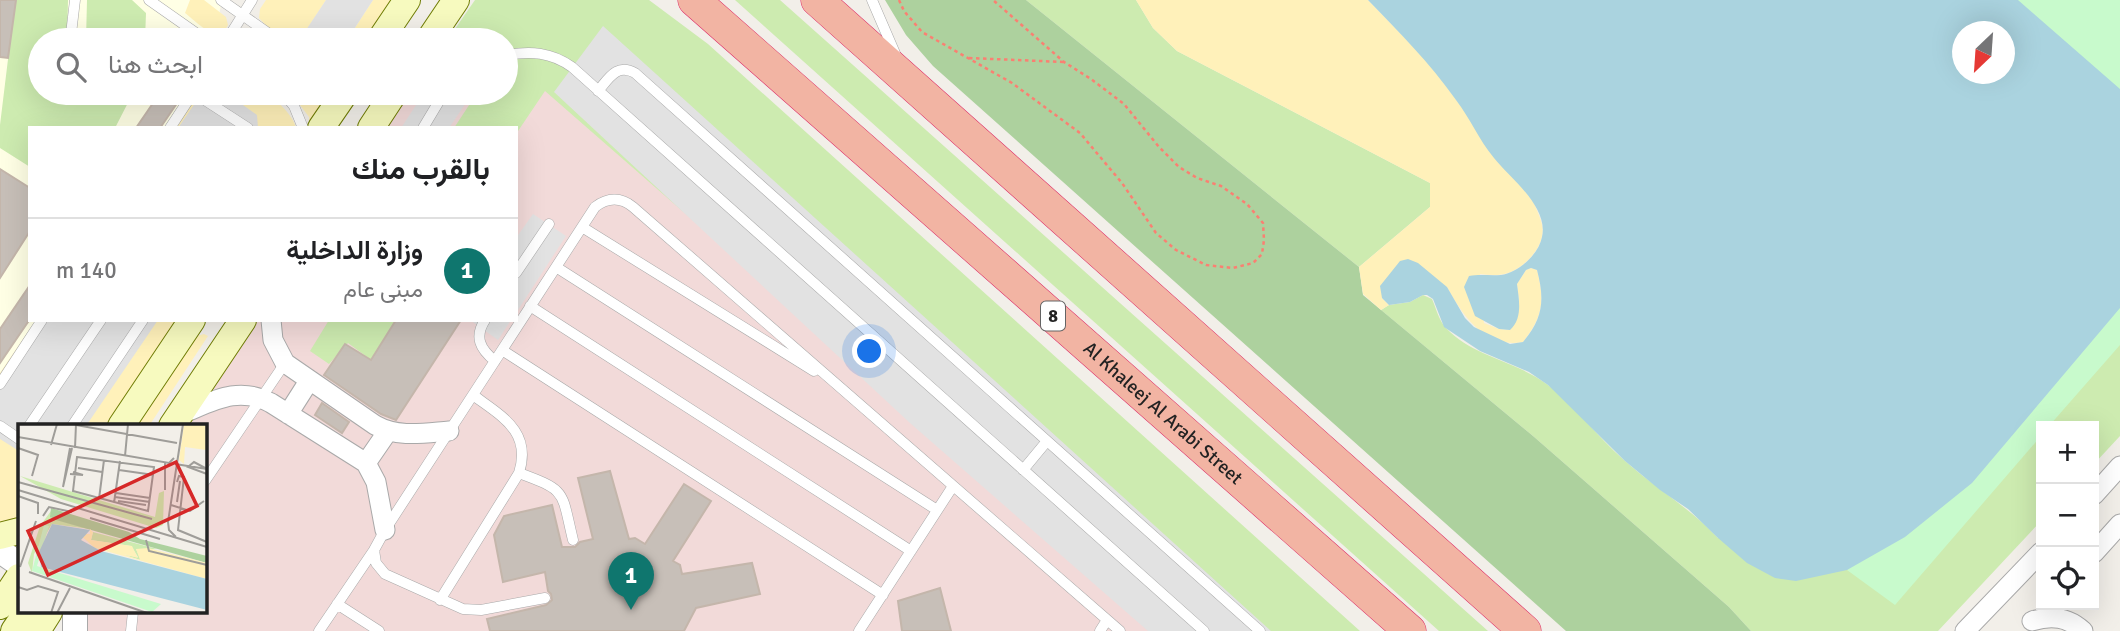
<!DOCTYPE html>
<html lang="ar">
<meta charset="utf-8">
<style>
:root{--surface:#fff;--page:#f6f6f6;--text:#202124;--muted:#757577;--line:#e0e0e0;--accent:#0f766e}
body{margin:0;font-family:Signika,Vazirmatn,sans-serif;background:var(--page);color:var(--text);direction:rtl}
.controls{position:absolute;right:21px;bottom:21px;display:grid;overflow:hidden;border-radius:0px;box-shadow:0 7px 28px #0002}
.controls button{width:63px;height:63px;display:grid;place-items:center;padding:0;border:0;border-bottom:2px solid var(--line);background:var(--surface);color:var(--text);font:35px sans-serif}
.compass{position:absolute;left:1952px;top:21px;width:63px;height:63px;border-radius:50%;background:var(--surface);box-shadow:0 7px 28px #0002;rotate:205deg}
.you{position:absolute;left:870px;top:352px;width:24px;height:24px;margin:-18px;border:5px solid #fff;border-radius:50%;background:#1a73e8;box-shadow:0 0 0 10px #1a73e833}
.badge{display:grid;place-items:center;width:46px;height:46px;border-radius:50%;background:var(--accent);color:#fff;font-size:23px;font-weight:700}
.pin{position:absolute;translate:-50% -58px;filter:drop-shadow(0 2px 4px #0008)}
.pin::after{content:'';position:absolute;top:37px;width:24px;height:21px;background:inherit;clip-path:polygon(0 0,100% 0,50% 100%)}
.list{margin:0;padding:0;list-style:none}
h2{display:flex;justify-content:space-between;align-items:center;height:91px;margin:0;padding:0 28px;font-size:30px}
h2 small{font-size:23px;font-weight:400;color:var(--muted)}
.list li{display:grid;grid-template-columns:46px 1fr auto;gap:21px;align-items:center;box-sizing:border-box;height:105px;padding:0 28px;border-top:2px solid var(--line)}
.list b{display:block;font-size:26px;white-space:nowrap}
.list p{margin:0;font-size:23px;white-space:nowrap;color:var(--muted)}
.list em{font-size:23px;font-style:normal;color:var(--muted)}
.icon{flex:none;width:38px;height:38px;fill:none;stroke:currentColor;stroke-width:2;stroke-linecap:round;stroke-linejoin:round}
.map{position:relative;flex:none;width:2120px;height:631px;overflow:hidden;direction:ltr}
.search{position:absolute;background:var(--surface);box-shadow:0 7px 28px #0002;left:28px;top:28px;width:490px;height:77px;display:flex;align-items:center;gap:18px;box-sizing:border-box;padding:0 24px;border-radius:38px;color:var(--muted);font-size:26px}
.panel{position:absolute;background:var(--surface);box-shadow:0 7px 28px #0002;left:28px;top:126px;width:490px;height:196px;border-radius:0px;direction:rtl}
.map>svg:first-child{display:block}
</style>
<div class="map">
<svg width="2120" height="631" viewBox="0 0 2120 631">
<rect width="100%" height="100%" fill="#f2efe9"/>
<!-- commercial -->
<path fill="#f2dad9" d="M 506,41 L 1272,631 L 81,631 L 81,612 L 205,612 L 205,426 L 186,426 L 253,320 L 516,320 L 516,128 L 382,128 L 406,93 L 506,93 Z"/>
<!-- education -->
<path fill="#ffffe5" d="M 0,0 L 222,0 L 214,40 L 40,40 L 40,93 L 191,93 L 167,128 L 30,128 L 30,320 L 36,320 L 0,373 Z"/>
<!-- grass -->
<path fill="#cdebb0" d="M 0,0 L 68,0 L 67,40 L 40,40 L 40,93 L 133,93 L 115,128 L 30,128 L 30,167 L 0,148 L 0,125 L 14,10 Z
M 87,0 L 132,0 L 146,13 L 145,40 L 86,40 Z
M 475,0 L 649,0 L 708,44 L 1360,631 L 1163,631 L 545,91 L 516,134 L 516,128 L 454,128 L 477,93 L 506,93 L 506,40 L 448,39 Z
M 735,0 L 780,0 L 1488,631 L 1439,631 Z
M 1026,0 L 1136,0 L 1153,28 L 1177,51 L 1430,183 L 1430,207 L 1359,267 Z
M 1423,295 L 1432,299 C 1436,308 1439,321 1446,328 C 1473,357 1517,361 1548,385 C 1576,406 1597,437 1624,460 C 1654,487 1690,508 1718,538 L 2120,308 L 2120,436 L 2094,464 L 2094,426 L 2041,426 L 2041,521 L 1938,631 L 1751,631 L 1729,607 L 1533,436 L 1381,310 L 1389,305 L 1410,302 Z
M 329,320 L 396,320 L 371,360 L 348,343 L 329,364 L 310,351 Z"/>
<!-- forest -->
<path fill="#add19e" d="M 885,0 L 1026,0 L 1359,267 L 1363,295 L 1533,436 L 1729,607 L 1751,631 L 1566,631 L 933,66 L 906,35 Z"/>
<!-- sand -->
<path fill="#fff1ba" d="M 190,0 L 204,0 L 226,17 L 228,25 C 218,46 197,22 185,13 Z
M 266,0 L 326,0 L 307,29 L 324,40 C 295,40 281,43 259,18 L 260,9 Z
M 373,0 L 391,0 L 365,40 L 347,40 Z
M 1136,0 L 1368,0 L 1428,62 L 1534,203 C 1538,214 1545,225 1542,236 C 1540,251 1522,269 1508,273 C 1499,276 1489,275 1480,274 L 1484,323 L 1499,329 L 1510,330 L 1519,300 L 1517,284 L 1526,270 L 1531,268 L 1537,270 C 1545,301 1543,317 1523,342 C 1485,349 1463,316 1447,287 L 1382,298 L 1389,305 L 1381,310 L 1363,294 L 1359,267 L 1430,207 L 1430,183 L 1177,51 L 1153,28 Z
M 191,93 C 206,93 252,89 263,93 C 274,96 294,116 296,128 L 167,128 Z
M 291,93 L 332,93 L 309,127 L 309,117 Z
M 36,320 L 182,320 L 113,426 L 19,426 L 19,541 L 0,537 L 0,373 Z
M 204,334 L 208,336 L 149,426 L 134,426 L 193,337 Z"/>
<!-- park -->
<path fill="#c8facc" d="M 2012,0 L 2120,0 L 2120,98 Z
M 2120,274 L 2120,345 L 2049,426 L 2041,426 L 2041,436 L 1895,605 L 1847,570 Z"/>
<!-- parking -->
<path fill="#e2e2e2" d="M 326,0 L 373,0 L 347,40 L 324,40 L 306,30 Z
M 603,26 L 1271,631 L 1148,631 L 910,423 L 554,92 Z
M 202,93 L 226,93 L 257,115 L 258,128 L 178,128 Z
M 424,93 L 471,93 L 472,94 L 449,128 L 401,128 Z
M 533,214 L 566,236 L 516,313 L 516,238 Z
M 43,320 L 158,320 L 86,426 L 19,426 L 19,451 L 0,439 L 0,382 Z
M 470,320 L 511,320 L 498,340 Z"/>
<!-- water -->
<path fill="#aad3df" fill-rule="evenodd" d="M 1368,0 L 2018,0 L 2120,89 L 2120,308 L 1972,483 L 1905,537 L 1847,570 L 1796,581 L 1775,578 L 1747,563 L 1718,538 L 1688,509 L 1660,490 L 1625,461 L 1548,385 L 1529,372 L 1480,351 L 1444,327 L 1433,299 L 1427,295 L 1423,295 L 1410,302 L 1389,305 L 1382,298 L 1380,286 L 1400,261 L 1408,259 L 1418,263 L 1447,287 L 1465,318 L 1474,327 L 1510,344 L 1523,342 C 1543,318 1545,300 1537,270 L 1531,268 L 1526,270 L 1517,284 C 1519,300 1523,318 1510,330 L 1499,329 L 1475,316 L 1464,287 L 1469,276 C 1480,274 1490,276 1501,275 C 1518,273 1539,254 1542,237 C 1549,207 1510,178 1494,158 C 1479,140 1470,118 1456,100 C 1430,63 1399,32 1368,0 ZM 1962,32 L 2004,32 L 2004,74 L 1962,74 Z"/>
<!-- building -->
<path fill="#c7bfb8" stroke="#c4b6ab" stroke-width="2" d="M 0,0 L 16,0 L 8,58 L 0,57 Z
M 160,93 L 184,93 L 160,128 L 136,128 Z
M 0,169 L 30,188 L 30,231 L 0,278 Z
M 30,285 L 30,319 L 0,363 L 0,329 Z
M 396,320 L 461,320 L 396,420 L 381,414 L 324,375 L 345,344 L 371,360 Z
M 322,403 L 349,422 L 342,433 L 315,415 Z
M 610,471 L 629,539 L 635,538 L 645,544 L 684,484 L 711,501 L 673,561 L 680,565 L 682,574 L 752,563 L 760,594 L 696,608 L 684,631 L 490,631 L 487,619 L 546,605 L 552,600 L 551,594 L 548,591 L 545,572 L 503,582 L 494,535 L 504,516 L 552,505 L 562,547 L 575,547 L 580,542 L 593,539 L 578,478 Z
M 940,588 L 951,631 L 902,631 L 898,601 Z"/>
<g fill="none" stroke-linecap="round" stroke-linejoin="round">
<defs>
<path id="service" d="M 149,0 L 206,40
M 221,0 L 278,40
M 872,0 L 897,58
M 71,34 L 75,0
M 227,40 L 252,0
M 506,55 C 531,51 551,52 572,67 L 1204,631
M 598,91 C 609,78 617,63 635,73 L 1260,631
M 194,93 L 248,128
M 283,93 L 294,106 L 303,128
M 170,128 L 193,93
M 423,128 L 444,93
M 582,227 L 814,371
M 556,267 L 937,510
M 516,273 L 549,224
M 530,306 L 911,551
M 485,320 C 474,337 480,349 495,361
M 502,350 L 883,595
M 0,384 L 42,320
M 0,426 L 19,439
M 29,426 L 101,320
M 72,426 L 143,320
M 1023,470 L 1047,441
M 519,473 C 568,491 561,491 573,540
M 205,481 L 285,363
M 374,550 L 376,563 L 385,574 L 463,609 L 481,610 L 545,598
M 440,600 L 519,473 C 532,431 501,416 473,395
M 337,604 L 379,631
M 131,631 L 133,612
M 319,631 L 374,550 L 385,530 L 595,207 C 608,197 621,197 633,207 L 1120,631
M 859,631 L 953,486
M 1100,631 L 1107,620"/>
<path id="minor" d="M 271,320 L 273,340 L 285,363 L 375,425 C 398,438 424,433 449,431
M 288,414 L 309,381
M 179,415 C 212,402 237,385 271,403 L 366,463 L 376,482 L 385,530
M 366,463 L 388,431
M 2094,495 L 2120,466
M 2094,553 L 2120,524
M 2032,621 C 2052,615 2068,617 2083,631
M 1965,631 L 2041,552"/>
<path id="tertiary" d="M 0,551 L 19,564
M 75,612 L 75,631"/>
<path id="secondary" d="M 380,40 L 407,0
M 429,40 L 456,0
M 321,128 L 345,93
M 371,128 L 394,93
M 121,426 L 192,320
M 172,426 L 243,320
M 0,536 L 19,531
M 0,606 L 19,577
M 14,631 L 27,612
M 37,631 L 49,612"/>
<g id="trunk">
<path id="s1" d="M 694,0 L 1410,631"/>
<path d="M 817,0 L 1525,631"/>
</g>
</defs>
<!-- service casing -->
<use href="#service" stroke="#a9a9a9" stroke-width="11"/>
<!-- minor casing -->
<use href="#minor" stroke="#a9a9a9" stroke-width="21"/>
<!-- tertiary casing -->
<use href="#tertiary" stroke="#a9a9a9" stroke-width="26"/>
<!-- secondary casing -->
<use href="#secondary" stroke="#707d05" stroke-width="28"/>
<!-- trunk casing -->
<use href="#trunk" stroke="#dc2a67" stroke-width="33"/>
<!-- path -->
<path stroke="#fa8072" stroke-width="2.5" stroke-dasharray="3.5 3.5" stroke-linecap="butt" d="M 899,0 L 904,11 L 922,32 L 1012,83 L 1080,133 L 1122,183 L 1156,233 L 1176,250 L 1206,265 L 1233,268 L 1253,263 L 1262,254 L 1264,240 L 1263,223 L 1247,204 L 1221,186 L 1197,178 L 1179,167 L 1159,147 L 1124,104 L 1091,79 L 1064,62 L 993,0
M 969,58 L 1064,62"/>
<!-- service -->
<use href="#service" stroke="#fff" stroke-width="10"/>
<!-- minor -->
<use href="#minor" stroke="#fff" stroke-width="19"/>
<!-- tertiary -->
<use href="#tertiary" stroke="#fff" stroke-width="24"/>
<!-- secondary -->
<use href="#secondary" stroke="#f7fabf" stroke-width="26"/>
<!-- trunk -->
<use href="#trunk" stroke="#f2b4a3" stroke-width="32"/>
</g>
<g text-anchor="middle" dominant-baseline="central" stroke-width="5" stroke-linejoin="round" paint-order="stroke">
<!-- shield labels -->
<rect fill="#fff" stroke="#646464" stroke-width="2" x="1041" y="301.5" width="24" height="29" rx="5"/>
<g font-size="18" font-weight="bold" fill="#222">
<text x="1053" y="316">8</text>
</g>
<!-- street labels -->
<g font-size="19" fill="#222" stroke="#fff">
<text stroke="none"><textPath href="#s1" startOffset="625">Al Khaleej Al Arabi Street</textPath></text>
</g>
</g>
<!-- overview -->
<g transform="translate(18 424)">
<rect width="189" height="189" fill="#f2efe9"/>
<path d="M 2,52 L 137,93 L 141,69 L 146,67 L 145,101 L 138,104 L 43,75 ZM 33,87 L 33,94 L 72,105 L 34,100 L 16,130 L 14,149 L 10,139 L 22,102 ZM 75,108 L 139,125 L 143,125 L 118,125 L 123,136 L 105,131 L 120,133 L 113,122 L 73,116 Z" fill="#cdebb0"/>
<path d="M 33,84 L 111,108 L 122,115 L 189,132 L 189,139 L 38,96 L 32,93 Z" fill="#add19e"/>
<path d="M 166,0 L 189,0 L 189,9 L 188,26 L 167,23 L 166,40 L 161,36 ZM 72,105 L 75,108 L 73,116 L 114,122 L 120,134 L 105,130 L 122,136 L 118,125 L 130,124 L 189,139 L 189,155 L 77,124 L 61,110 L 72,110 Z" fill="#fff1ba"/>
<path d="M 26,101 L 31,102 L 19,142 L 143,180 L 134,188 L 14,147 Z" fill="#c8facc"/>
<path d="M 34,100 L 72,106 L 63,116 L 83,127 L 189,155 L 189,186 L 23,143 L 21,128 Z" fill="#aad3df"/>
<path fill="none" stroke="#9f9d99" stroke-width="2" d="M 58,1 L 159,19M 0,13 L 151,39 L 156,34M 33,21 L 39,0M 0,24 L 20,31 L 14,52M 52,24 L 45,63 L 54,24M 57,24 L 58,0M 107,32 L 110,0M 59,33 L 136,43 L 130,87 L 55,67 ZM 157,40 L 189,45M 60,44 L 84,48M 189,45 L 176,38 L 170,43 L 189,50M 101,46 L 136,51M 52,50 L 65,51 L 55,48M 0,58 L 134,95M 159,58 L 161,52 L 166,53 L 160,106 L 189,118M 0,66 L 189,123M 147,66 L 147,38M 98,69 L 132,74M 0,72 L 20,79 L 20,90M 97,73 L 132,78M 81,75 L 86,36M 100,77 L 128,81M 159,78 L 162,57M 96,79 L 102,37M 153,81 L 172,87 L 186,77M 25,92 L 31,83 L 54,88M 72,94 L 142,115M 158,113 L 151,106 L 150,98 L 165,0M 128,116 L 131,127 L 189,141M 2,143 L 18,97M 11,148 L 129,189M 0,163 L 9,166 L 20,162 L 40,168 L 33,189M 39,189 L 52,164"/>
<path fill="#d62828" fill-opacity="0.15" stroke="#d62828" stroke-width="3.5" d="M 158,38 L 179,82 L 30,151 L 10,107 Z"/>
<rect width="189" height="189" fill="none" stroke="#222" stroke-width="3.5"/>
</g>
</svg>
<div class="controls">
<button>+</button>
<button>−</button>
<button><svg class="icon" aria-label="locate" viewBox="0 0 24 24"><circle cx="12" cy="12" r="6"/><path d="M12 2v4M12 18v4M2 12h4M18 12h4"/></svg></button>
</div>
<svg class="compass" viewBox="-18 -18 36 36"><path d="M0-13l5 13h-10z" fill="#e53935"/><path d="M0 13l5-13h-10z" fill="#757577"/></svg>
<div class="you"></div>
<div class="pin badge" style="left:631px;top:610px">1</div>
<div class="search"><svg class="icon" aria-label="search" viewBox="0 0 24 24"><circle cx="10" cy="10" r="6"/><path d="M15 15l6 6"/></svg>ابحث هنا</div>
<section class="panel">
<h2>بالقرب منك<small></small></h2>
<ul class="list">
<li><span class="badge">1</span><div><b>وزارة الداخلية</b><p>مبنى عام</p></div><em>140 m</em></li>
</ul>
</section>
</div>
